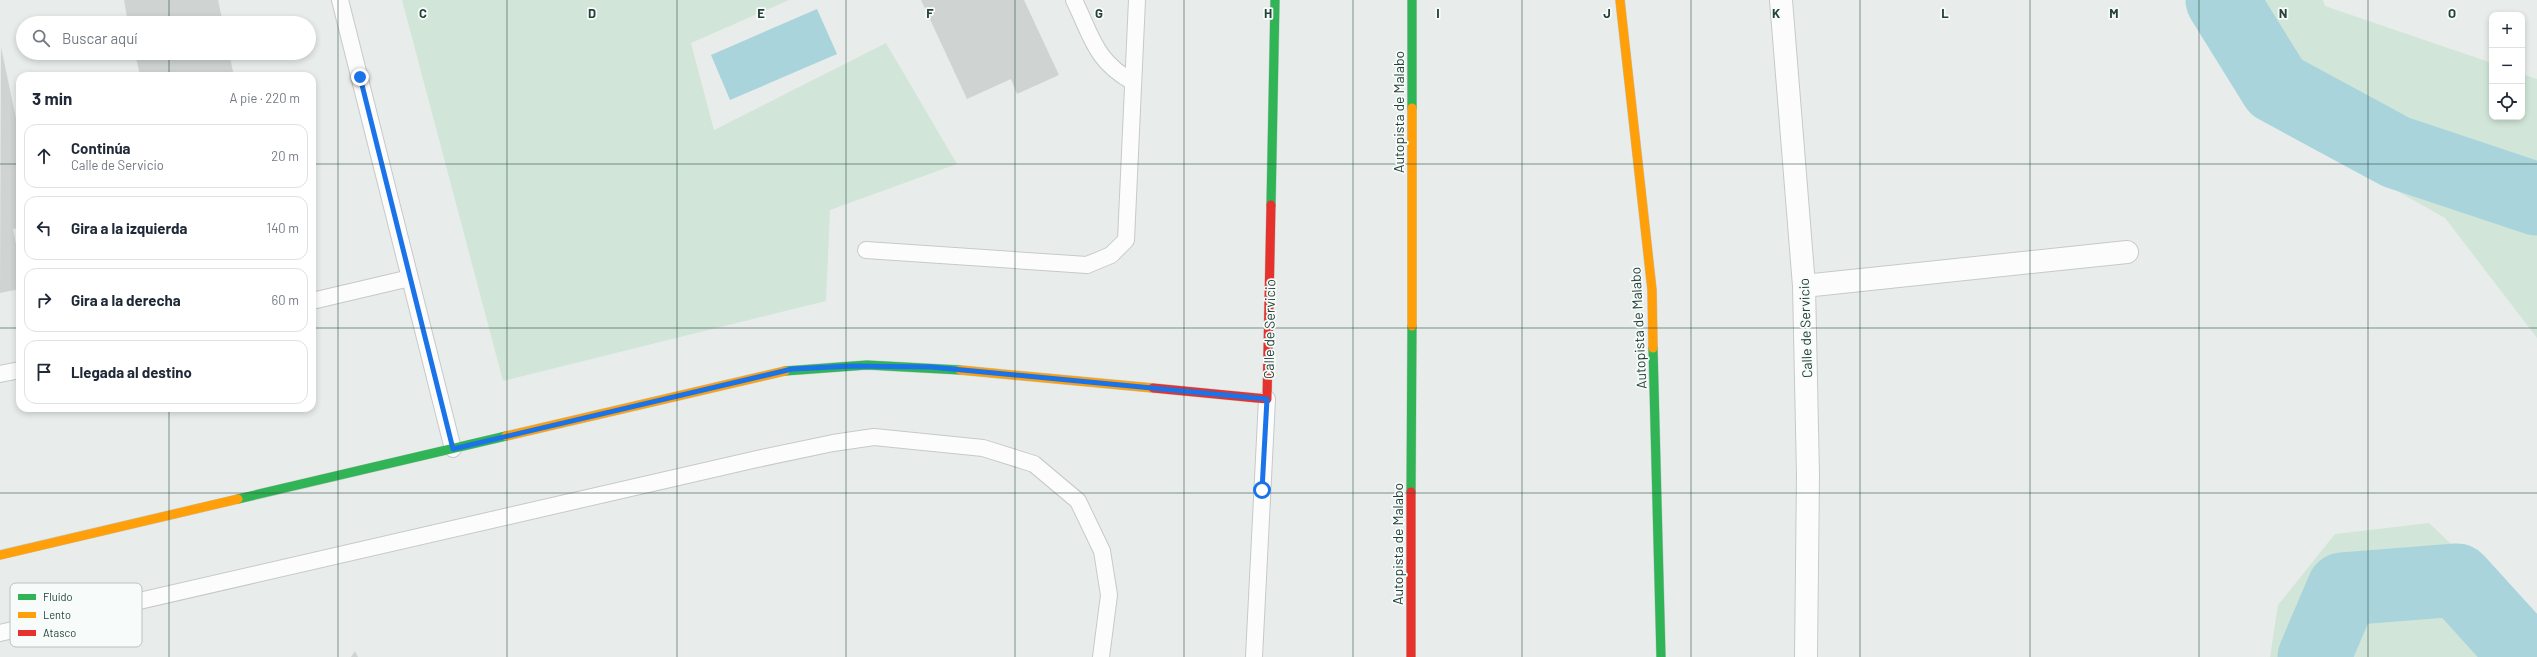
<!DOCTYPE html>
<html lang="es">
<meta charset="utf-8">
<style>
:root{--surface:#fff;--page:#f6f6f7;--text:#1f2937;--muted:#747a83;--line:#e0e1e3}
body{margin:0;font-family:Barlow,sans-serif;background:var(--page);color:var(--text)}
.controls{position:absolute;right:12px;top:12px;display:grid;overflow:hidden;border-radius:8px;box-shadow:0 2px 6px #0003}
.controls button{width:36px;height:36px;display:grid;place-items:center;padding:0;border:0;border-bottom:1px solid var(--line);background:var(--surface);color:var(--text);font:20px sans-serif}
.stop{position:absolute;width:12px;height:12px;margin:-9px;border:3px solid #1a73e8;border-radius:50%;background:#fff}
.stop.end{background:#1a73e8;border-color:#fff;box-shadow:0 1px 4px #0008}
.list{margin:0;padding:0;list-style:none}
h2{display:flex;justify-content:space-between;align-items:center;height:52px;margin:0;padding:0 16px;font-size:17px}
h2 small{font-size:13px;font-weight:400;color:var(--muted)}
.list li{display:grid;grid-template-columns:26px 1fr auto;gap:12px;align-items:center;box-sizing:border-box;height:64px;margin:0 8px 8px;padding:0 8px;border:1px solid var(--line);border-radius:12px}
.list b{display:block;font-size:15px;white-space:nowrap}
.list p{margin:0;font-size:13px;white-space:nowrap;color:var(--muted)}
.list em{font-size:13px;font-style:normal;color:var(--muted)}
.icon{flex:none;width:22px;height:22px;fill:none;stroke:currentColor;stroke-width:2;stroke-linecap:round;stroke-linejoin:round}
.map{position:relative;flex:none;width:2537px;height:657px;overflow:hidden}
.search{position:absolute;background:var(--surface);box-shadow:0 2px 6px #0003;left:16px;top:16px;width:300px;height:44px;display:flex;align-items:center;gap:10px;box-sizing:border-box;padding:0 14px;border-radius:22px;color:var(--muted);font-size:15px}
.panel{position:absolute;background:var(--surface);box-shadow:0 2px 6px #0003;left:16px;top:72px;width:300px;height:340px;border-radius:12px}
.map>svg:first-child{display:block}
</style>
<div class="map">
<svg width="2537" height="657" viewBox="0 0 2537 657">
<rect width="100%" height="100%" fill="#e8edeb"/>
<!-- green -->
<path fill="#d1e6d8" d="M 402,0 L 789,0 L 691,43 L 714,130 L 886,43 L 957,164 L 830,210 L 826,301 L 503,381 Z
M 2186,0 L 2323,0 L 2325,6 L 2492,63 L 2492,117 L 2522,117 L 2522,74 L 2537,79 L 2537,338 L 2445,218 L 2305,139 L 2223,69 Z
M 2429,523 L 2537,625 L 2537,657 L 2270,657 L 2278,605 L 2335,534 Z"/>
<!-- water -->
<path fill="#a9d4db" d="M 817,9 L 837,54 L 730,100 L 711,55 Z"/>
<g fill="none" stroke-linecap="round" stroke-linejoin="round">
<!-- river -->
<path stroke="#a9d4db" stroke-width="73" d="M 2222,0 L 2276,87 L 2396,152 L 2537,199
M 2314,657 L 2343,589 L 2457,580 L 2517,646 L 2531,657"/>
</g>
<!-- building -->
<path fill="#cfd4d2" d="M 124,0 L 218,0 L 223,23 L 128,23 Z
M 921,0 L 1024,0 L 1059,75 L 1017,94 L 1011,79 L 967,99 Z
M 1,47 L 20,137 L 20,228 L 13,229 L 20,265 L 20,289 L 0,293 Z
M 135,53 L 229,53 L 234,76 L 140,76 Z
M 355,651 L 358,657 L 351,657 Z"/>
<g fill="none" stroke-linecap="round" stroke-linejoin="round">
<defs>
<path id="lane" d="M 340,0 L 453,449
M 1074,0 C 1092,37 1095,61 1133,82
M 866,250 L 1087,265 L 1111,255 L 1126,240 L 1137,0
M 312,301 L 410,278
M 0,374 L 20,370
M 0,633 L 757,459 L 833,443 L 874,437 L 983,448 L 1034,464 L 1078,501 L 1102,551 L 1109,595 L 1101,657
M 1254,657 L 1267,399"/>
<path id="street" d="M 1781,0 L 1804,286 L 1808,475 L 1806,657
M 1804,286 L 2127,252"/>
<path id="fast" d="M 1412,108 L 1412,0
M 1271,205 L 1275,0
M 1653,348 L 1661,657
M 785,371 L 867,365 L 960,370
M 1411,492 L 1412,326
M 238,499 L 506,436"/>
<path id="slow" d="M 1620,0 L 1652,290 L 1653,348
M 1412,326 L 1412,108
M 960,370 L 1153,388
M 506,436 L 785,371
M 0,555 L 238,499"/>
<path id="jam" d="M 1153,388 L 1267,399 L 1271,205
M 1411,657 L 1411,492"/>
</defs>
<!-- lane casing -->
<use href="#lane" stroke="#c5cac8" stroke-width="18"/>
<!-- street casing -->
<use href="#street" stroke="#c5cac8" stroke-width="24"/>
<!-- fast casing -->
<use href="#fast" stroke="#c3cbc8" stroke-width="10"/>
<!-- slow casing -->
<use href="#slow" stroke="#c3cbc8" stroke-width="10"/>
<!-- jam casing -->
<use href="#jam" stroke="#c3cbc8" stroke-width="10"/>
<!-- lane -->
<use href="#lane" stroke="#fcfcfc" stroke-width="16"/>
<!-- street -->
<use href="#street" stroke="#fcfcfc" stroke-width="22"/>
<!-- fast -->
<use href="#fast" stroke="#30b455" stroke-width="9"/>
<!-- slow -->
<use href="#slow" stroke="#ff9f0a" stroke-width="9"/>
<!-- jam -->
<use href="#jam" stroke="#e5322d" stroke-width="9"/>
</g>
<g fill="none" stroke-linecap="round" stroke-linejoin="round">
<!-- route -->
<path stroke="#1a73e8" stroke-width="5" d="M 360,77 L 453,449 L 792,369 L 852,366 L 931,367 L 1267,399 L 1262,490"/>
</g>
<!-- grid -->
<path fill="none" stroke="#24423a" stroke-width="1" stroke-opacity="0.55" d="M 169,0 L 169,23M 338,0 L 338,657M 507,0 L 507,657M 677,0 L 677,657M 846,0 L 846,657M 1015,0 L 1015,657M 1184,0 L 1184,657M 1353,0 L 1353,657M 1522,0 L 1522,657M 1691,0 L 1691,657M 1860,0 L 1860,657M 2030,0 L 2030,657M 2199,0 L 2199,657M 2368,0 L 2368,657M 169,53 L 169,76M 0,164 L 20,164M 312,164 L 2537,164M 0,328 L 20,328M 312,328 L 2537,328M 169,408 L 169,657M 0,493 L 2537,493"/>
<g text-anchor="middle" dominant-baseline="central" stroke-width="3.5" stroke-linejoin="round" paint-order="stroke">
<!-- street labels -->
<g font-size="14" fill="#24423a" stroke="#f7fbf9">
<text transform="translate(1398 112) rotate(-90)">Autopista de Malabo</text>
<text transform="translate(1638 328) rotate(-93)">Autopista de Malabo</text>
<text transform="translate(1805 328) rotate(-92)">Calle de Servicio</text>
<text transform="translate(1269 329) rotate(-89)">Calle de Servicio</text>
<text transform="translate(1397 544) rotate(-90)">Autopista de Malabo</text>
</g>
</g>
<!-- legend -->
<rect x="10" y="583" width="132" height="64" rx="6" fill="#f7fbf9" stroke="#b8c4c0" stroke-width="1"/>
<rect x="18" y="594" width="18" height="6" fill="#30b455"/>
<rect x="18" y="612" width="18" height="6" fill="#ff9f0a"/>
<rect x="18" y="630" width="18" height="6" fill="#e5322d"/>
<g font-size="11" fill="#24423a">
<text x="43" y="601">Fluido</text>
<text x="43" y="619">Lento</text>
<text x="43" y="637">Atasco</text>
</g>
<g font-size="13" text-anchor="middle" font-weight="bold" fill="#24423a" stroke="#f7fbf9" stroke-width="3.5" stroke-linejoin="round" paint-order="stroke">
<text x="423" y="18">C</text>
<text x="592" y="18">D</text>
<text x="761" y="18">E</text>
<text x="930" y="18">F</text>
<text x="1099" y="18">G</text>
<text x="1268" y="18">H</text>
<text x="1438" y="18">I</text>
<text x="1607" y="18">J</text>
<text x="1776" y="18">K</text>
<text x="1945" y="18">L</text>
<text x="2114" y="18">M</text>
<text x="2283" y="18">N</text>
<text x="2452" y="18">O</text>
</g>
</svg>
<div class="controls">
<button>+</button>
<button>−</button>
<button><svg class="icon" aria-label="locate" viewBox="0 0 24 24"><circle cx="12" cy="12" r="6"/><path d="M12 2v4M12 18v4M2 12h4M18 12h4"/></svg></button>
</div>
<div class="stop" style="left:1262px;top:490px"></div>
<div class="stop end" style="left:360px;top:77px"></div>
<div class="search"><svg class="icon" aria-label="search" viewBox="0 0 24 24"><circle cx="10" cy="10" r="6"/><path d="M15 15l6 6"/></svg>Buscar aquí</div>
<section class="panel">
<h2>3 min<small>A pie · 220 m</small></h2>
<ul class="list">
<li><svg class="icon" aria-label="ahead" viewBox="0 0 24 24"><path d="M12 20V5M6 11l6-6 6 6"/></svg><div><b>Continúa</b><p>Calle de Servicio</p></div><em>20 m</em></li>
<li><svg class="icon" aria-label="left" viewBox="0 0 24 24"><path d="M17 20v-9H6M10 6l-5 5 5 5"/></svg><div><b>Gira a la izquierda</b></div><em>140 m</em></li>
<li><svg class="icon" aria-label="right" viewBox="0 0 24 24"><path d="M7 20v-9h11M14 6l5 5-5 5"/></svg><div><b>Gira a la derecha</b></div><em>60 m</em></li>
<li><svg class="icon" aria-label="arrive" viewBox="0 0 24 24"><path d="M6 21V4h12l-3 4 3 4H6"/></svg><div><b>Llegada al destino</b></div></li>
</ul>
</section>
</div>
